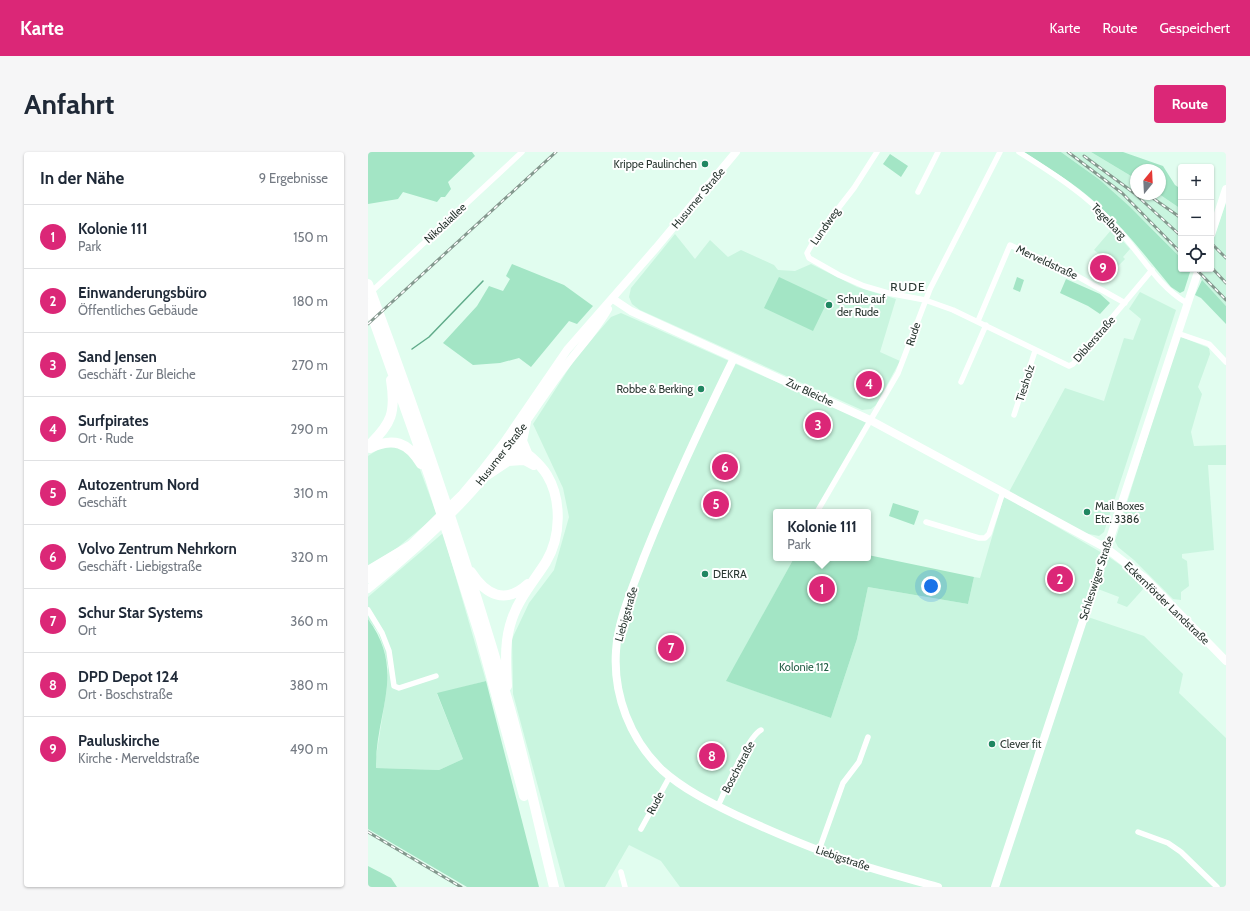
<!DOCTYPE html>
<html lang="de">
<meta charset="utf-8">
<style>
:root{--surface:#fff;--page:#f6f6f7;--text:#1f2937;--muted:#747a83;--line:#e0e1e3;--accent:#db2777}
body{margin:0;font-family:Cabin,sans-serif;background:var(--page);color:var(--text)}
.controls{position:absolute;right:12px;top:12px;display:grid;overflow:hidden;border-radius:4px;box-shadow:0 1px 3px #0004}
.controls button{width:36px;height:36px;display:grid;place-items:center;padding:0;border:0;border-bottom:1px solid var(--line);background:var(--surface);color:var(--text);font:20px sans-serif}
.compass{position:absolute;left:762px;top:12px;width:36px;height:36px;border-radius:50%;background:var(--surface);box-shadow:0 1px 3px #0004;rotate:18deg}
.you{position:absolute;left:563px;top:434px;width:14px;height:14px;margin:-10px;border:3px solid #fff;border-radius:50%;background:#1a73e8;box-shadow:0 0 0 6px #1a73e833}
.badge{display:grid;place-items:center;width:26px;height:26px;border-radius:50%;background:var(--accent);color:#fff;font-size:13px;font-weight:700}
.pin{position:absolute;translate:-50% -50%;border:2px solid #fff;box-shadow:0 1px 4px #0006}
.popup{position:absolute;left:405px;top:357px;width:98px;height:52px;box-sizing:border-box;display:grid;place-content:center;border-radius:4px;background:var(--surface);filter:drop-shadow(0 1px 3px #0005);font-size:13px;white-space:nowrap;color:var(--muted)}
.popup b{font-size:15px;color:var(--text)}
.popup::after{content:'';position:absolute;left:50%;top:100%;margin-left:-8px;border:8px solid transparent;border-top-color:var(--surface)}
.list{margin:0;padding:0;list-style:none}
h2{display:flex;justify-content:space-between;align-items:center;height:52px;margin:0;padding:0 16px;font-size:17px}
h2 small{font-size:13px;font-weight:400;color:var(--muted)}
.list li{display:grid;grid-template-columns:26px 1fr auto;gap:12px;align-items:center;box-sizing:border-box;height:64px;padding:0 16px;border-top:1px solid var(--line)}
.list b{display:block;font-size:15px;white-space:nowrap}
.list p{margin:0;font-size:13px;white-space:nowrap;color:var(--muted)}
.list em{font-size:13px;font-style:normal;color:var(--muted)}
.icon{flex:none;width:22px;height:22px;fill:none;stroke:currentColor;stroke-width:2;stroke-linecap:round;stroke-linejoin:round}
.map{position:relative;flex:none;width:858px;height:735px;overflow:hidden;border-radius:4px}
header{display:flex;align-items:center;gap:24px;box-sizing:border-box;height:56px;padding:0 20px;background:var(--accent);color:#fff}
header strong{font-size:19px}
nav{display:flex;gap:22px;margin-inline-start:auto;font-size:14px}
.intro{display:flex;align-items:center;justify-content:space-between;box-sizing:border-box;height:96px;padding:0 24px}
h1{margin:0;font-size:28px}
.button{padding:10px 18px;border-radius:4px;background:var(--accent);color:#fff;font-size:14px;font-weight:700}
main{display:flex;gap:24px;padding:0 24px}
aside{flex:1;background:var(--surface);border-radius:4px;box-shadow:0 1px 3px #0004}
.map>svg:first-child{display:block}
</style>
<header>
<strong>Karte</strong>
<nav><a>Karte</a><a>Route</a><a>Gespeichert</a></nav>
</header>
<div class="intro"><h1>Anfahrt</h1><a class="button">Route</a></div>
<main>
<aside>
<h2>In der Nähe<small>9 Ergebnisse</small></h2>
<ul class="list">
<li><span class="badge">1</span><div><b>Kolonie 111</b><p>Park</p></div><em>150 m</em></li>
<li><span class="badge">2</span><div><b>Einwanderungsbüro</b><p>Öffentliches Gebäude</p></div><em>180 m</em></li>
<li><span class="badge">3</span><div><b>Sand Jensen</b><p>Geschäft · Zur Bleiche</p></div><em>270 m</em></li>
<li><span class="badge">4</span><div><b>Surfpirates</b><p>Ort · Rude</p></div><em>290 m</em></li>
<li><span class="badge">5</span><div><b>Autozentrum Nord</b><p>Geschäft</p></div><em>310 m</em></li>
<li><span class="badge">6</span><div><b>Volvo Zentrum Nehrkorn</b><p>Geschäft · Liebigstraße</p></div><em>320 m</em></li>
<li><span class="badge">7</span><div><b>Schur Star Systems</b><p>Ort</p></div><em>360 m</em></li>
<li><span class="badge">8</span><div><b>DPD Depot 124</b><p>Ort · Boschstraße</p></div><em>380 m</em></li>
<li><span class="badge">9</span><div><b>Pauluskirche</b><p>Kirche · Merveldstraße</p></div><em>490 m</em></li>
</ul>
</aside>
<div class="map">
<svg width="858" height="735" viewBox="0 0 858 735">
<rect width="100%" height="100%" fill="#e1fdef"/>
<!-- built -->
<path fill="#c9f5df" d="M 693,0 L 723,0 L 768,27 L 768,42 L 791,42 L 813,57 L 813,106 L 788,80 L 732,28 Z
M 858,51 L 858,154 L 823,117 L 843,117 L 843,77 L 848,79 Z
M 744,77 L 762,97 L 755,105 L 757,107 L 747,117 L 737,111 L 738,107 L 726,98 Z
M 307,82 L 327,107 L 342,88 L 360,105 L 373,98 L 406,113 L 410,118 L 427,119 L 443,112 L 489,135 L 528,147 L 512,200 L 532,209 L 508,253 L 503,257 L 494,258 L 272,158 L 264,152 L 261,145 L 263,136 Z
M 772,140 L 808,158 L 736,380 L 731,384 L 716,381 L 641,340 L 697,236 L 736,249 L 756,186 L 765,188 L 773,167 L 761,157 Z
M 253,161 L 503,272 L 452,360 L 408,360 L 408,406 L 426,406 L 359,529 L 463,566 L 489,487 L 500,435 L 600,452 L 606,425 L 612,426 L 636,344 L 741,405 L 758,417 L 777,435 L 759,455 L 749,451 L 751,445 L 730,437 L 720,465 L 776,484 L 815,522 L 811,541 L 858,586 L 858,735 L 312,735 L 293,709 L 261,693 L 237,735 L 197,735 L 145,542 L 144,487 L 161,451 L 186,418 L 201,365 L 195,336 L 165,272 L 207,207 L 243,165 Z
M 811,184 L 841,196 L 842,202 L 830,235 L 834,242 L 823,280 L 826,294 L 858,293 L 858,313 L 840,313 L 846,398 L 814,402 L 814,406 L 819,409 L 821,434 L 813,440 L 813,448 L 805,447 L 766,408 L 750,395 L 747,389 Z
M 27,294 L 39,299 L 48,307 L 69,363 L 29,396 L 0,414 L 0,304 L 11,297 Z
M 75,381 L 118,529 L 69,542 L 95,607 L 71,618 L 8,616 L 8,605 L 18,542 L 20,515 L 16,497 L 10,480 L 0,467 L 0,445 Z"/>
<!-- green -->
<path fill="#a3e5c5" d="M 0,0 L 104,0 L 107,4 L 80,30 L 83,37 L 77,45 L 73,45 L 69,50 L 35,40 L 30,47 L 0,52 Z
M 656,0 L 693,0 L 732,28 L 761,54 L 813,106 L 813,117 L 823,117 L 816,139 L 812,141 L 803,135 C 779,106 756,76 728,51 C 706,31 680,16 656,0 Z
M 723,0 L 755,0 L 795,14 L 807,33 L 813,37 L 813,57 L 791,42 L 792,18 L 768,18 L 768,27 Z
M 522,2 L 540,14 L 533,25 L 515,12 Z
M 144,112 L 196,133 L 225,154 L 209,172 L 201,169 L 163,215 L 151,206 L 132,211 L 105,213 L 75,191 L 109,154 L 121,134 L 135,139 L 142,127 L 138,124 Z
M 411,125 L 460,148 L 445,179 L 396,156 Z
M 649,125 L 656,128 L 652,140 L 645,137 Z
M 698,127 L 732,142 L 742,151 L 732,162 L 720,154 L 692,141 Z
M 834,128 L 858,154 L 858,172 L 833,146 L 827,143 Z
M 525,351 L 551,359 L 546,373 L 521,364 Z
M 500,403 L 606,425 L 600,452 L 500,435 L 489,487 L 463,566 L 358,529 L 426,406 L 500,406 Z
M 0,467 C 39,520 7,560 8,616 L 71,618 L 95,607 L 69,541 L 118,529 L 171,735 L 99,735 L 0,677 Z
M 0,714 L 23,726 L 29,735 L 0,735 Z"/>
<g fill="none" stroke-linecap="round" stroke-linejoin="round">
<!-- stream -->
<path stroke="#60ab8a" stroke-width="1.5" d="M 44,197 L 61,185 L 115,129"/>
<!-- street -->
<path stroke="#fff" stroke-width="5.5" d="M 509,0 L 486,36 L 448,85 L 439,101 L 441,106 L 471,123 L 496,134 L 520,141 L 557,148 L 585,158 L 701,214 L 705,212 L 784,118
M 651,0 C 686,22 719,43 747,74 C 771,99 789,134 819,151
M 550,40 L 570,0
M 2,141 L 154,0
M 610,169 L 642,93 L 709,124 L 757,151
M 809,181 L 841,192 L 858,210
M 593,230 L 618,173
M 646,263 L 667,199
M 449,360 L 530,221 L 562,137 L 632,0
M 558,370 L 611,386 L 617,386 L 621,382 L 635,340
M 0,458 L 14,481 L 21,499 L 26,534 L 31,536 L 68,524
M 350,654 C 357,639 380,584 393,578
M 273,677 L 302,624
M 770,680 L 800,691 L 813,700 L 849,735
M 451,698 L 475,631 L 491,610 L 500,585
M 253,720 L 257,735"/>
<!-- secondary -->
<path stroke="#fff" stroke-width="8" d="M 843,83 L 858,37
M 245,147 L 263,159 L 502,268 L 738,396 L 778,427 L 858,509
M 366,206 C 334,271 303,337 276,405 C 265,435 250,467 248,499 C 245,543 262,587 294,618 C 315,637 343,651 368,663 C 407,681 446,698 487,711 C 514,720 542,727 570,735
M 38,397 L 94,342 L 115,317 L 136,290 L 199,198 L 288,96 L 368,0
M 0,427 L 25,409
M 0,437 C 34,410 66,381 96,349 C 133,310 161,264 193,220 C 208,199 227,180 240,157
M 627,735 L 831,117"/>
<!-- highway -->
<path stroke="#fff" stroke-width="10" d="M 0,132 C 52,271 100,411 141,553 C 158,613 171,674 186,735
M 0,152 L 62,326 L 112,484 L 156,644
M 158,270 L 154,289 L 159,301
M 0,294 C 24,272 28,260 23,228
M 2,296 C 25,285 40,290 53,312
M 138,298 L 166,313
M 116,325 L 140,309 L 155,308
M 0,419 L 42,394
M 103,420 C 118,443 137,453 160,432
M 139,534 C 138,511 136,489 144,467 C 151,446 166,429 178,410 C 193,385 194,348 179,323 C 171,310 156,299 144,290"/>
<defs>
<path id="rail" d="M 700,0 L 754,41 L 813,101
M 716,4 L 766,41 L 813,84
M 779,42 L 813,66
M 843,91 L 858,106
M 843,115 L 858,131
M 828,117 L 858,148
M 0,172 L 188,0
M 0,680 L 93,735"/>
</defs>
<!-- rail casing -->
<use href="#rail" stroke="#84988e" stroke-width="3"/>
<!-- rail -->
<use href="#rail" stroke="#fff" stroke-width="1.5" stroke-dasharray="4.5" stroke-linecap="butt"/>
</g>
<!-- markers -->
<g fill="#208661" stroke="#fff" stroke-width="1.5">
<circle cx="337" cy="12" r="4"/>
<circle cx="461" cy="153" r="4"/>
<circle cx="333" cy="237" r="4"/>
<circle cx="719" cy="360" r="4"/>
<circle cx="337" cy="422" r="4"/>
<circle cx="624" cy="592" r="4"/>
</g>
<g text-anchor="middle" dominant-baseline="central" stroke-width="4" stroke-linejoin="round" paint-order="stroke">
<!-- poi labels -->
<g font-size="11" fill="#2a3731" stroke="#fff" text-anchor="start">
<text x="329" y="12" text-anchor="end">Krippe Paulinchen</text>
<text x="469" y="147">Schule auf<tspan x="469" dy="13">der Rude</tspan></text>
<text x="325" y="237" text-anchor="end">Robbe &amp; Berking</text>
<text x="727" y="354">Mail Boxes<tspan x="727" dy="13">Etc. 3386</tspan></text>
<text x="345" y="422">DEKRA</text>
<text x="632" y="592">Clever fit</text>
</g>
<!-- street labels -->
<g font-size="11" fill="#2a3731" stroke="#fff">
<text transform="translate(330 46) rotate(-50)">Husumer Straße</text>
<text transform="translate(741 69) rotate(46)">Tegelbarg</text>
<text transform="translate(77 71) rotate(-43)">Nikolaiallee</text>
<text transform="translate(457 74) rotate(-55)">Lundweg</text>
<text transform="translate(679 110) rotate(25)">Merveldstraße</text>
<text transform="translate(545 182) rotate(-71)">Rude</text>
<text transform="translate(726 187) rotate(-49)">Diblerstraße</text>
<text transform="translate(657 231) rotate(-72)">Tiesholz</text>
<text transform="translate(442 240) rotate(25)">Zur Bleiche</text>
<text transform="translate(133 302) rotate(-52)">Husumer Straße</text>
<text transform="translate(728 426) rotate(-72)">Schleswiger Straße</text>
<text transform="translate(799 451) rotate(44)">Eckernförder Landstraße</text>
<text transform="translate(258 462) rotate(-74)">Liebigstraße</text>
<text transform="translate(370 615) rotate(-62)">Boschstraße</text>
<text transform="translate(287 651) rotate(-62)">Rude</text>
<text transform="translate(475 706) rotate(19)">Liebigstraße</text>
</g>
<!-- park labels -->
<g font-size="11" fill="#235d45" stroke="#fff">
<text x="436" y="515">Kolonie 112</text>
</g>
<!-- neighbourhood labels -->
<g font-size="12" letter-spacing="1" fill="#2a3731" stroke="#fff">
<text x="540" y="134">RUDE</text>
</g>
</g>
</svg>
<div class="controls">
<button>+</button>
<button>−</button>
<button><svg class="icon" aria-label="locate" viewBox="0 0 24 24"><circle cx="12" cy="12" r="6"/><path d="M12 2v4M12 18v4M2 12h4M18 12h4"/></svg></button>
</div>
<svg class="compass" viewBox="-18 -18 36 36"><path d="M0-13l5 13h-10z" fill="#e53935"/><path d="M0 13l5-13h-10z" fill="#747a83"/></svg>
<div class="you"></div>
<div class="pin badge" style="left:454px;top:437px">1</div>
<div class="popup"><b>Kolonie 111</b>Park</div>
<div class="pin badge" style="left:692px;top:427px">2</div>
<div class="pin badge" style="left:450px;top:273px">3</div>
<div class="pin badge" style="left:501px;top:232px">4</div>
<div class="pin badge" style="left:348px;top:352px">5</div>
<div class="pin badge" style="left:357px;top:315px">6</div>
<div class="pin badge" style="left:303px;top:496px">7</div>
<div class="pin badge" style="left:344px;top:604px">8</div>
<div class="pin badge" style="left:735px;top:116px">9</div>
</div>
</main>
